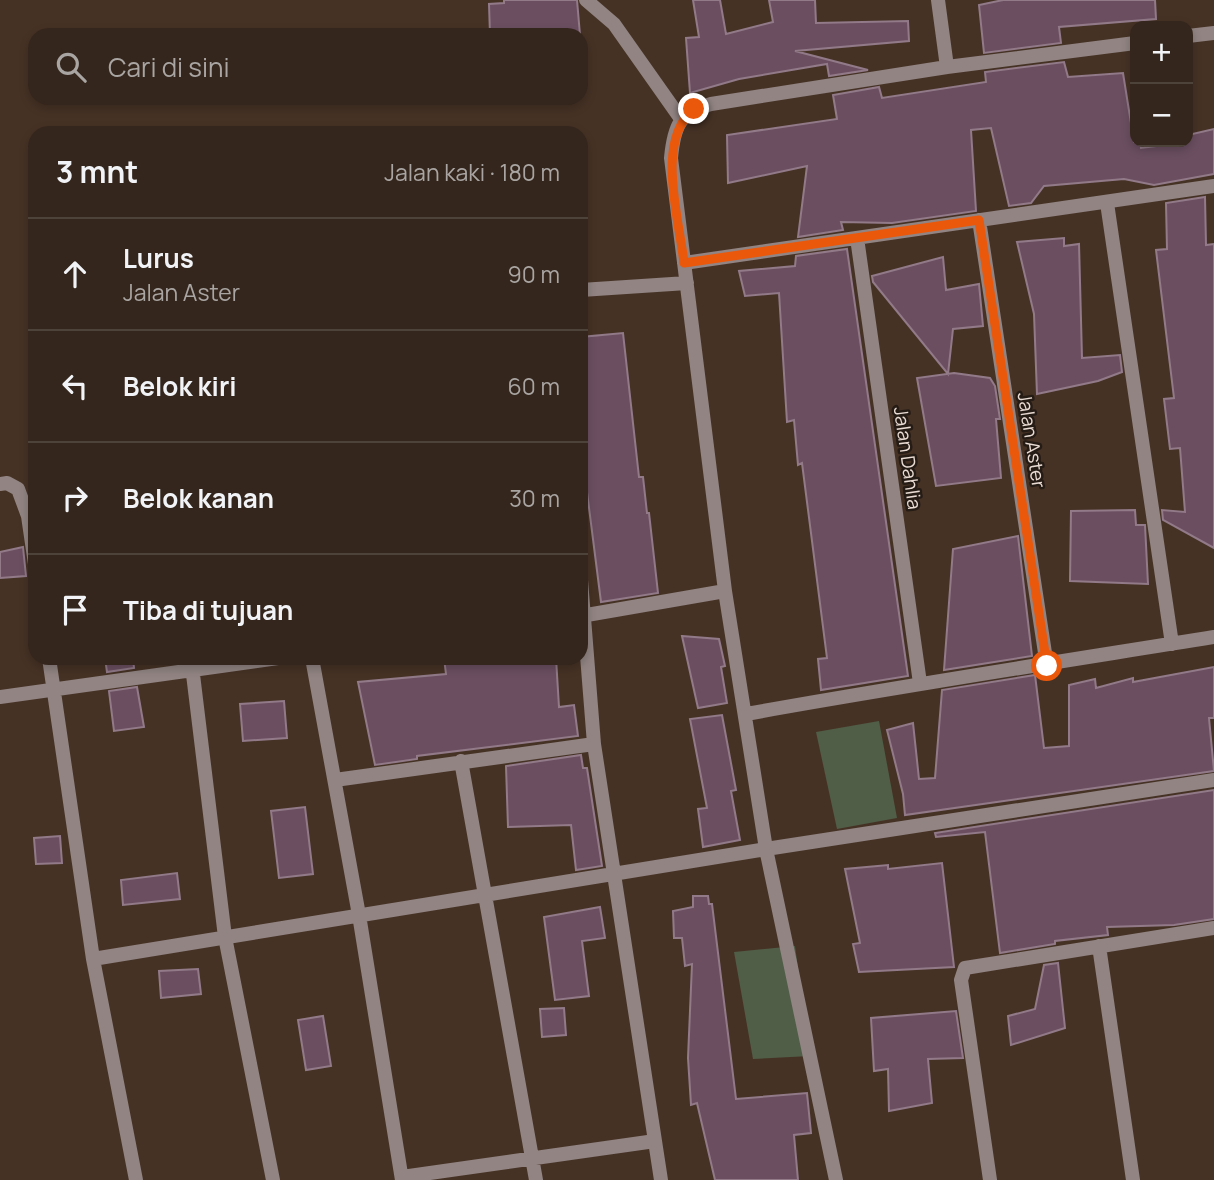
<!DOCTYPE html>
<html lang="id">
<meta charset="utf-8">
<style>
:root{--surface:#34261c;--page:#3f3229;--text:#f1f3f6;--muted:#a9a5a3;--line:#4e433b}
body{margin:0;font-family:Manrope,sans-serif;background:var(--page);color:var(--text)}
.controls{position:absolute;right:21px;top:21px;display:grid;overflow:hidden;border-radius:14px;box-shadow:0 4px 10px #0003}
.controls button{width:63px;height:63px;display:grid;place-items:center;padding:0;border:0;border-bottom:2px solid var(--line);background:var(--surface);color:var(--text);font:35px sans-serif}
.stop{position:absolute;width:21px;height:21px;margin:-16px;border:5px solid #ea580c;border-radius:50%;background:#fff}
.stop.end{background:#ea580c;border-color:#fff;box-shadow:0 2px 7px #0008}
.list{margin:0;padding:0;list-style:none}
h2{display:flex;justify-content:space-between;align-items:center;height:91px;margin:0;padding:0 28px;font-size:30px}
h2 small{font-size:23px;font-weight:400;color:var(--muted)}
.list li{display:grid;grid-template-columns:46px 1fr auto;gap:21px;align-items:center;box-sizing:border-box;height:112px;padding:0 28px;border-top:2px solid var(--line)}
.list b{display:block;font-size:26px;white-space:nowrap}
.list p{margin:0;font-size:23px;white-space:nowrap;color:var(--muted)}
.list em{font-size:23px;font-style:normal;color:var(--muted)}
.icon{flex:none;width:38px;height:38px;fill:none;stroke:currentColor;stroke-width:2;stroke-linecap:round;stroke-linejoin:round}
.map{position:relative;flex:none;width:1214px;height:1180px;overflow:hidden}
.search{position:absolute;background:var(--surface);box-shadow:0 4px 10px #0003;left:28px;top:28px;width:560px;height:77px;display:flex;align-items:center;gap:18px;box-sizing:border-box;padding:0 24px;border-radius:21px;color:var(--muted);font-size:26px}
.panel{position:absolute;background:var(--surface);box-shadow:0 4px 10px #0003;left:28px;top:126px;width:560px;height:539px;border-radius:21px}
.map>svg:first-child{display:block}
</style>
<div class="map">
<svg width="1214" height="1180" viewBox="0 0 1214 1180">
<rect width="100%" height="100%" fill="#463225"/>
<!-- green -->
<path fill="#505d47" d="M 879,721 L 897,818 L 837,829 L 816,732 Z
M 795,946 L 810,1056 L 753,1059 L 734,952 Z"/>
<!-- building -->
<path fill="#6b4f61" stroke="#927a89" stroke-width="2" d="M 504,0 L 577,0 L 580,35 L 490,35 L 489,4 L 504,3 Z
M 693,0 L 720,0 L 726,34 L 773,22 L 769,0 L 815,0 L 816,23 L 908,21 L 909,41 L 795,51 L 868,70 L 829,76 L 827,64 L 739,79 L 690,93 L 686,38 L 699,37 Z
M 1003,0 L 1155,0 L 1156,19 L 1059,27 L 1061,43 L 984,53 L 979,5 Z
M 1064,62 L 1068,77 L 1123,73 L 1134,142 L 1140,142 L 1141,148 L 1188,142 L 1188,135 L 1214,129 L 1214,174 L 1154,185 L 1124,179 L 1044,186 L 1031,203 L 1009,206 L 991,128 L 971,130 L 976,211 L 892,223 L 841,222 L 843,230 L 798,237 L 807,166 L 728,183 L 727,135 L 837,119 L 833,95 L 879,87 L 882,98 L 986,82 L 985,72 Z
M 1205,197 L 1206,245 L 1214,244 L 1214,548 L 1163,520 L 1162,510 L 1185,512 L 1180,448 L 1170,449 L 1164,399 L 1174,398 L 1156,250 L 1167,249 L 1166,203 Z
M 1064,238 L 1064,246 L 1079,244 L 1082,358 L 1120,355 L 1122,372 L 1098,381 L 1037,394 L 1034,314 L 1017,242 Z
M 847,249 L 908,676 L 821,690 L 818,659 L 827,658 L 802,463 L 798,465 L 794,420 L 787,422 L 779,293 L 745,296 L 739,271 L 795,266 L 796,256 Z
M 943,257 L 946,290 L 979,284 L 983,326 L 953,329 L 948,374 L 873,282 L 872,276 Z
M 623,333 L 639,477 L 643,477 L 647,513 L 649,513 L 658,593 L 601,602 L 581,445 L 581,337 Z
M 954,373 L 990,378 L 995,386 L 1000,419 L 996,419 L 1001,478 L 936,486 L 917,378 Z
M 1135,510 L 1136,525 L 1145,525 L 1148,584 L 1070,581 L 1071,511 Z
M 1018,536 L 1032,656 L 944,670 L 953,549 Z
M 23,547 L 26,576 L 0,578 L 0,552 Z
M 682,636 L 719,639 L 725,666 L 721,667 L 727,703 L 698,708 Z
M 105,658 L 133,658 L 134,668 L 107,672 Z
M 444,658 L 556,658 L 559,707 L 574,705 L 578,736 L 417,756 L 417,759 L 375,765 L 358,682 L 446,674 Z
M 1214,667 L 1214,718 L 1209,718 L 1214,771 L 905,815 L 903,794 L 887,730 L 913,723 L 919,779 L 935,778 L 942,690 L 1035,675 L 1044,748 L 1069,746 L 1069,685 L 1095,679 L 1096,688 L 1133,678 L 1133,682 Z
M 137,687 L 144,727 L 114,731 L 109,691 Z
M 284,701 L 287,738 L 243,741 L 240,704 Z
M 722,715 L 736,790 L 731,791 L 740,840 L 703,847 L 698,809 L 707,808 L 690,719 Z
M 581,755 L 583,768 L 587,768 L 602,866 L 576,870 L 571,825 L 508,827 L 506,766 Z
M 1214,790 L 1214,919 L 1174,925 L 1107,927 L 1108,935 L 1055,941 L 1055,944 L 1000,953 L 985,832 L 936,837 L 935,833 Z
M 305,807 L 313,874 L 279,878 L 271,811 Z
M 60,836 L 62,863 L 36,864 L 34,838 Z
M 942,863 L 954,967 L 859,972 L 853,944 L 860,943 L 845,869 L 888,865 L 888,869 Z
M 177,873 L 180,899 L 123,905 L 121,880 Z
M 693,896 L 708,896 L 709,904 L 712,904 L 736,1099 L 807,1093 L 811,1133 L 794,1135 L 798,1180 L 715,1180 L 697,1103 L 691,1105 L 688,1058 L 692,964 L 685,966 L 682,938 L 674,938 L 673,911 L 693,907 Z
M 600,907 L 605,938 L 582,941 L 589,996 L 555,1000 L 544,917 Z
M 1058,963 L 1065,1028 L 1011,1045 L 1008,1016 L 1035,1009 L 1044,965 Z
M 198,969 L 201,994 L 161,998 L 159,971 Z
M 564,1008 L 566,1035 L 542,1037 L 540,1009 Z
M 956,1011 L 963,1058 L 928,1059 L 932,1103 L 889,1111 L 888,1069 L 874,1071 L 871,1018 Z
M 323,1016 L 331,1066 L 306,1070 L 298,1020 Z"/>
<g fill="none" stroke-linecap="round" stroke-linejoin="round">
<!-- street -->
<path stroke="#918482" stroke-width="14" d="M 586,0 L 614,24 L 681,119
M 938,0 L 947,67
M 1188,36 L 1214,33
M 1107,203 L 1172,644
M 979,220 L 1047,666
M 857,238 L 920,683
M 684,263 L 1214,186
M 581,290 L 687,283
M 0,484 L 7,483 L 18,489 L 28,516 L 35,564
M 581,580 L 594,744 L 661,1180
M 581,616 L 725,591
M 49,658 L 93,959 L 136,1180
M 191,658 L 225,937 L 273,1180
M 312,658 L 359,915 L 402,1180
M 0,697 L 278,658
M 746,714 C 901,686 1058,662 1214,637
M 461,761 L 536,1180
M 335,780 L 594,744
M 1099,946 L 1133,1180
M 93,959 L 766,849 L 1214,780
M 402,1177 L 655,1141
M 836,1180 L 766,849 L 725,591 L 671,158 C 674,126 679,113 711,104 L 947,67 L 1135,43
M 990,1180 L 961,980 L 965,968 L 1214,928"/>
</g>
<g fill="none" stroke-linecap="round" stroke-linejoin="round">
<!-- route -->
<path stroke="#ea580c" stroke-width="9" d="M 694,109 C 655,140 679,218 684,263 L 979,220 L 1047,666"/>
</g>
<g text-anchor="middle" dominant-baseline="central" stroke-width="5" stroke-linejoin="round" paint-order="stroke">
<!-- street labels -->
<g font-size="19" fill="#e9dcd4" stroke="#261c16">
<text transform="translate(1032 440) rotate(81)">Jalan Aster</text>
<text transform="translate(908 458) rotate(82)">Jalan Dahlia</text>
</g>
</g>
</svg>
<div class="controls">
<button>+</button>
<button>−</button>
</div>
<div class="stop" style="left:1047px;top:666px"></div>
<div class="stop end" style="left:694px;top:109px"></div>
<div class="search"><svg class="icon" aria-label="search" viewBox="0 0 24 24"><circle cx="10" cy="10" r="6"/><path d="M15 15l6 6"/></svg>Cari di sini</div>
<section class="panel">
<h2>3 mnt<small>Jalan kaki · 180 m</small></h2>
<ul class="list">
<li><svg class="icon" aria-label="ahead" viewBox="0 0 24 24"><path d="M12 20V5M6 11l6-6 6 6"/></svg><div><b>Lurus</b><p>Jalan Aster</p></div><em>90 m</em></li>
<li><svg class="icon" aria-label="left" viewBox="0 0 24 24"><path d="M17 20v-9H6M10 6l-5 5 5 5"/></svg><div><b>Belok kiri</b></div><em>60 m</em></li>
<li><svg class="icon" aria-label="right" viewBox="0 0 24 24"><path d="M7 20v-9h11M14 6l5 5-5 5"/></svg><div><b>Belok kanan</b></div><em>30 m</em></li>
<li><svg class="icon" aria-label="arrive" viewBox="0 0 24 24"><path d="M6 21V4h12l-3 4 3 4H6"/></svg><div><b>Tiba di tujuan</b></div></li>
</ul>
</section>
</div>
